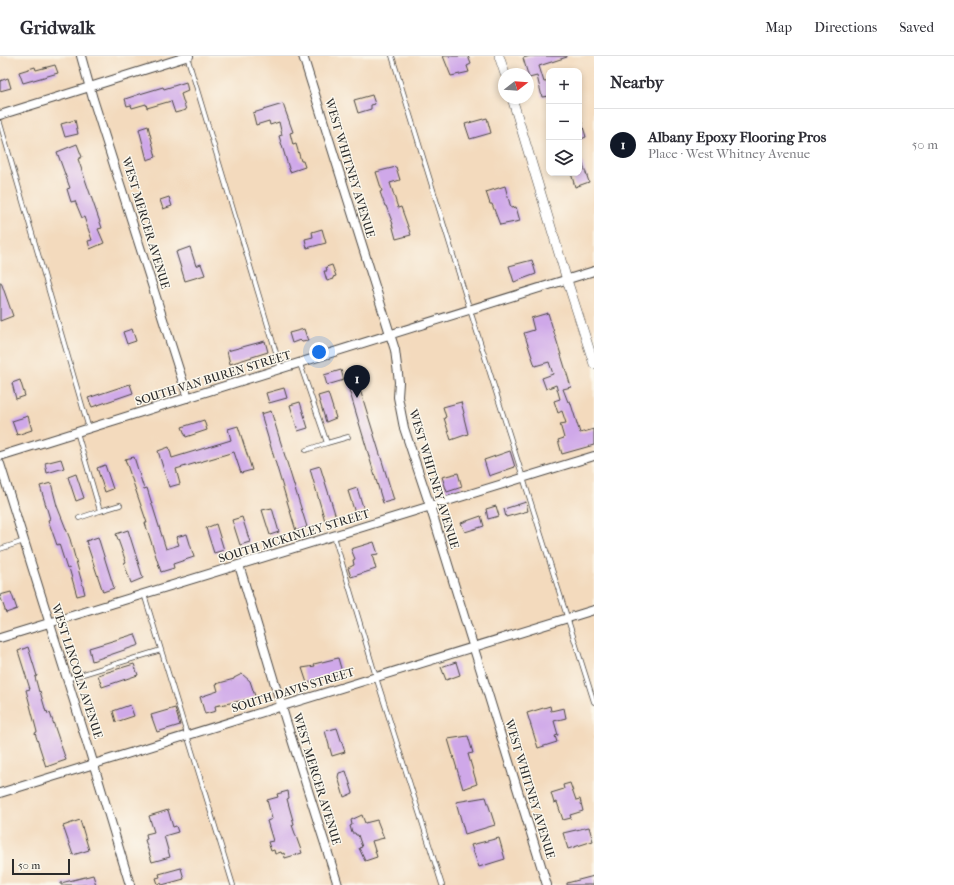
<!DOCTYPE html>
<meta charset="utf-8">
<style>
:root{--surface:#fff;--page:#f7f7f7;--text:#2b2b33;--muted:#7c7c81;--line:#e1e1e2;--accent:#111827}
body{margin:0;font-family:"IM FELL French Canon",serif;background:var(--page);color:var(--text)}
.controls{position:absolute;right:12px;top:12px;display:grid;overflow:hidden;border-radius:8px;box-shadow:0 2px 6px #0003}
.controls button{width:36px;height:36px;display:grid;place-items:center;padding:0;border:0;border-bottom:1px solid var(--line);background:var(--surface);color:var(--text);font:20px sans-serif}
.compass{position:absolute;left:498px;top:12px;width:36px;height:36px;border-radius:50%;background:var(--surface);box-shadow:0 2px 6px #0003;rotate:73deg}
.scale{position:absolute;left:12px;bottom:10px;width:58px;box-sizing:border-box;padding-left:4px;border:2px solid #2b2b2b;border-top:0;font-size:11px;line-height:14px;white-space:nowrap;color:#2b2b2b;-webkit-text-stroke:3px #fbf7ec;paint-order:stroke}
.you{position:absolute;left:319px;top:296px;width:14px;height:14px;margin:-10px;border:3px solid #fff;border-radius:50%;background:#1a73e8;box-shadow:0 0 0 6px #1a73e833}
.badge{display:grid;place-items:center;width:26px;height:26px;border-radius:50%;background:var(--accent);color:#fff;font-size:13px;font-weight:700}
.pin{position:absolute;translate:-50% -33px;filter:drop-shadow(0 1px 2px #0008)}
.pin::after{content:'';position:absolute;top:21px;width:14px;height:12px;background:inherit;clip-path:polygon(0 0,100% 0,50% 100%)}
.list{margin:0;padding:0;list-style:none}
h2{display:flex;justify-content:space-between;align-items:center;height:52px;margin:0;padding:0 16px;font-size:17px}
h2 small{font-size:13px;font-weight:400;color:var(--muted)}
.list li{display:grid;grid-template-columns:26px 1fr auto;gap:12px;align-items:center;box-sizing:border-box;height:72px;padding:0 16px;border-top:1px solid var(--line)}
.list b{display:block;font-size:15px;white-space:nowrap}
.list p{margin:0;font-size:13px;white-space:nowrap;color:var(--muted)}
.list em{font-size:13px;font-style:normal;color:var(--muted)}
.icon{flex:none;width:22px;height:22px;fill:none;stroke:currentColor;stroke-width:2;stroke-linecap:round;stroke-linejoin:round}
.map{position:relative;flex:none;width:594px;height:829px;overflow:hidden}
header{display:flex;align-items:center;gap:24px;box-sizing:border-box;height:56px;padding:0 20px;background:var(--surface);border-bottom:1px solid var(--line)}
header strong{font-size:19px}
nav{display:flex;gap:22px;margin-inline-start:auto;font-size:14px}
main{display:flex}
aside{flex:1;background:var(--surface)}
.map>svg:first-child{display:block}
</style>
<header>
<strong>Gridwalk</strong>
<nav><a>Map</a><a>Directions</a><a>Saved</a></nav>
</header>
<main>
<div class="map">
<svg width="594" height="829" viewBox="0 0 594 829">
<rect width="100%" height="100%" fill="#fbf7ec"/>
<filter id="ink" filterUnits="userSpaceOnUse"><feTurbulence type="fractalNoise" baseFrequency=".025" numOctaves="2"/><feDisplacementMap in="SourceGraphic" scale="8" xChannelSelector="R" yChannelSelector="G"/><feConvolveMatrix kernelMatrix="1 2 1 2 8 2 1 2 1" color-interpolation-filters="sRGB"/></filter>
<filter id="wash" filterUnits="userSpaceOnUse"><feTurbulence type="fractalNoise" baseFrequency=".012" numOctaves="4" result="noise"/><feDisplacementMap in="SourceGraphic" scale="16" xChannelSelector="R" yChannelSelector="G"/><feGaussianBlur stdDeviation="0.9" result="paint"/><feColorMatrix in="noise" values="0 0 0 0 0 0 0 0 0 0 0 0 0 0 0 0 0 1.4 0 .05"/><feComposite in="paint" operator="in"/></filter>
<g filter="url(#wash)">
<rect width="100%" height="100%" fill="#f3dabd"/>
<g id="blocks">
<!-- building -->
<path fill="#cfa8e9" d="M 443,0 L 468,0 L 471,8 L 467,10 L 469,16 L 451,20 Z
M 530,0 L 567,0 L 567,1 L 539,10 L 544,26 L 549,25 L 549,40 L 542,41 L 537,20 L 529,22 L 523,2 Z
M 55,9 L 58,17 L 23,27 L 19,16 L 35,11 L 36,14 Z
M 8,22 L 11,32 L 0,35 L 0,25 Z
M 186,26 L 188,35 L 181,38 L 186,54 L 175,57 L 171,45 L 147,52 L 146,48 L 132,52 L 131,49 L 127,50 L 125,43 L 143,37 L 163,31 L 164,33 Z
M 372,39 L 375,48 L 371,49 L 371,53 L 358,57 L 354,44 Z
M 283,48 L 293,76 L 290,77 L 293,89 L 296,88 L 301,105 L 303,105 L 305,111 L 290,116 L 279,80 L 282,79 L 279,66 L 270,69 L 269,65 L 256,69 L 253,57 Z
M 487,62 L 491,77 L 470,83 L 465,68 Z
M 75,64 L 78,78 L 65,81 L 61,68 Z
M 579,64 L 581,64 L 586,81 L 579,84 Z
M 148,70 L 156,101 L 147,104 L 139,73 Z
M 77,88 L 82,101 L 78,103 L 102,172 L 98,173 L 104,187 L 90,193 L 88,185 L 92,184 L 84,161 L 82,162 L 75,145 L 71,146 L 67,133 L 70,132 L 57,96 Z
M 579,99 L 580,99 L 589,126 L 575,131 L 571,117 L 579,117 Z
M 396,111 L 400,124 L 390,127 L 398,152 L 401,151 L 411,179 L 396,183 L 392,168 L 393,168 L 386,150 L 385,150 L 380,136 L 382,135 L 376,116 Z
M 505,130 L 511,152 L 516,151 L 520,165 L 500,169 L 492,148 L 490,148 L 486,136 Z
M 169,141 L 172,150 L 163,153 L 160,144 Z
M 322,173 L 326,187 L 307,192 L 305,183 L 313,181 L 312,176 Z
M 190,191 L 196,210 L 201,208 L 205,219 L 185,225 L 176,196 Z
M 532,204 L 536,218 L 514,226 L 509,210 Z
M 332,209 L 336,220 L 333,221 L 334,223 L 327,225 L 324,215 L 327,215 L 326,211 Z
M 0,226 L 1,226 L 13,260 L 0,265 Z
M 548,257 L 571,331 L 563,333 L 568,346 L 570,345 L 580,377 L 594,373 L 594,389 L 562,398 L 558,384 L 564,382 L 560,368 L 566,367 L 562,355 L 558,357 L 554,345 L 560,343 L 556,329 L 546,333 L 542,322 L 553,318 L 549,306 L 535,310 L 524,277 L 534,274 L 531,262 Z
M 132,273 L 136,285 L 127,288 L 123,276 Z
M 304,273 L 308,285 L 302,286 L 300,284 L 292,287 L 289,277 Z
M 265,285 L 268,296 L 230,308 L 227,295 Z
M 341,314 L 344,324 L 327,329 L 324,319 Z
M 20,324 L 25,340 L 16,343 L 12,327 Z
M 358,327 L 394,444 L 383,447 L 348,330 Z
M 130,328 L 133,337 L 92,351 L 88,342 Z
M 284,332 L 287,342 L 269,347 L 266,337 Z
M 328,337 L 336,362 L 326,366 L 318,340 Z
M 300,346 L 308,372 L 298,375 L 290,349 Z
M 461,346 L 464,357 L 463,358 L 468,378 L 451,384 L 444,362 L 446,361 L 443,351 Z
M 271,355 L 307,471 L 296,475 L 261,358 Z
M 28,360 L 32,374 L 17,379 L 12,365 Z
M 204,364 L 207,374 L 186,381 L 182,371 Z
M 238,370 L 252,414 L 241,417 L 234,396 L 176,413 L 180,428 L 169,431 L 158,395 L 169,391 L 172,402 L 231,384 L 228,373 Z
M 510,395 L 515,411 L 489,420 L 484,404 Z
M 134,401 L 144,433 L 147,432 L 166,493 L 179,489 L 176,481 L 187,478 L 194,501 L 173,508 L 174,512 L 161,516 L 145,467 L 147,467 L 125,403 Z
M 61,403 L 64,412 L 47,417 L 45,407 Z
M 105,409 L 113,433 L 105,436 L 97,412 Z
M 320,410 L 336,461 L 325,465 L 310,413 Z
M 458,417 L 462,431 L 447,436 L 442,421 Z
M 76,418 L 84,442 L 76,445 L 68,421 Z
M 51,427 L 57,450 L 70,483 L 85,538 L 77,540 L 69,512 L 67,513 L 59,488 L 57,489 L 48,464 L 50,463 L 40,430 Z
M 357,432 L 364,454 L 355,457 L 348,435 Z
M 526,446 L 528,455 L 506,461 L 504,453 Z
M 496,450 L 499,460 L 488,463 L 486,453 Z
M 272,452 L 279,476 L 270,479 L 262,454 Z
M 481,460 L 484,470 L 465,476 L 461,467 Z
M 242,461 L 250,486 L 240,489 L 232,464 Z
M 216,468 L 224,494 L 214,497 L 206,472 Z
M 128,474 L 143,522 L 131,527 L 124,507 L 126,506 L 116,478 Z
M 98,481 L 114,532 L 103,536 L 86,485 Z
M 374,486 L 378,498 L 372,499 L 376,513 L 351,521 L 348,512 L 354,509 L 353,504 L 355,503 L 351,493 Z
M 11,536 L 17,553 L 6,557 L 0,539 Z
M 135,578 L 139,589 L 92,605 L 89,592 Z
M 28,591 L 37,620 L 35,621 L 39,636 L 40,635 L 46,656 L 47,655 L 48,658 L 50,657 L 66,704 L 46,711 L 35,677 L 37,676 L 26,634 L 30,633 L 18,595 Z
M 338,602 L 342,616 L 307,627 L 302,612 L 315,610 L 314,608 Z
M 456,606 L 460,619 L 446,624 L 441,611 Z
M 134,608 L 138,619 L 102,631 L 98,619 Z
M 242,618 L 250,625 L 255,640 L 250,643 L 215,650 L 216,655 L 205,658 L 200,641 L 218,635 L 216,628 L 234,623 L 234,622 Z
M 130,649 L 134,660 L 116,666 L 113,655 Z
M 550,650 L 551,655 L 564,652 L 566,662 L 554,665 L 558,679 L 555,680 L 557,686 L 538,692 L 527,657 Z
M 175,652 L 180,669 L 157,676 L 151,659 Z
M 337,672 L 345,696 L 332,700 L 325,675 Z
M 468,680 L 473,697 L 468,698 L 477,728 L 463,733 L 448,683 Z
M 346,715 L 353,737 L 344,741 L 338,721 L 339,717 Z
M 570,727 L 576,744 L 580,743 L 583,755 L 570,759 L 571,762 L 563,764 L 557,746 L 554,747 L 551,737 L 564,733 L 563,729 Z
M 288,735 L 289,742 L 287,743 L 294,768 L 292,769 L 302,797 L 285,802 L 284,797 L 282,798 L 281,796 L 275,798 L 274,794 L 271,795 L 268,786 L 273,785 L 267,765 L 272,763 L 267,744 L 278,741 L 277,738 Z
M 486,741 L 495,769 L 465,778 L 456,746 Z
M 168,754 L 173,771 L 176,770 L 178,776 L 164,780 L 170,801 L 152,806 L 145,784 L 147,783 L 146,778 L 154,776 L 149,760 Z
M 362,759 L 365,767 L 377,764 L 384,782 L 372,785 L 377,801 L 365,805 L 359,792 L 362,791 L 358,779 L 356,779 L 355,777 L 352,777 L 350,770 L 352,769 L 351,764 Z
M 80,764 L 89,794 L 73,799 L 63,770 Z
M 589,771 L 593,785 L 568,793 L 563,777 Z
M 499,782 L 505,803 L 479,811 L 471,789 Z
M 181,812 L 184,823 L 162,829 L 161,827 L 158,828 L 156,822 L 160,821 L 159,818 Z
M 93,819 L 96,829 L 61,829 L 61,827 Z
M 594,820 L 594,829 L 567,829 L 567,827 Z"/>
</g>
</g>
<g filter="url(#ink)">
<use href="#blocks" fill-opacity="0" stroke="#494541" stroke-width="1"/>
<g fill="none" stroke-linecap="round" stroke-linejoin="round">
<defs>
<path id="service" d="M 187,0 L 281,313
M 392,0 L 470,254 L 594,646
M 0,67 L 89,373
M 300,308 L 327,387 L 348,381
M 77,376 L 100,455 L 120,449
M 306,394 L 327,387
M 79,462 L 100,455
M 334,480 L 376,621 L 442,829
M 0,493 L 24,485
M 144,538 L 233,829
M 67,623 L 161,594"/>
<path id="minor" d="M 81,0 L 93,43 L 188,342
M 303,0 L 395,294 L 399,326 L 398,341 L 404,372 L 430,450 L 547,829
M 0,59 L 189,0
M 0,400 L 594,215
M 0,408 L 89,693 L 130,829
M 239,509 L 286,665 L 338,829
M 0,582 L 594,400
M 0,737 L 594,554"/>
<path id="tertiary" d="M 499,0 L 505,18
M 512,42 L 567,224 L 594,308"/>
</defs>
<!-- service casing -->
<use href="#service" stroke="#494541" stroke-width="5.5"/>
<!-- minor casing -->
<use href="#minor" stroke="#494541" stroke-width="10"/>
<!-- tertiary casing -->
<use href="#tertiary" stroke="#494541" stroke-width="10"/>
<!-- service -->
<use href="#service" stroke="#fff" stroke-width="4"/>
<!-- minor -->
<use href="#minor" stroke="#fff" stroke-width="8"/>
<!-- tertiary -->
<use href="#tertiary" stroke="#fff" stroke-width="9"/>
</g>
</g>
<g text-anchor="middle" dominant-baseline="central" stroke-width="3" stroke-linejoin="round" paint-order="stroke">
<!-- street labels -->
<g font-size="12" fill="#2b2b2b" stroke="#fbf7ec">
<text transform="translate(350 112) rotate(73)">WEST WHITNEY AVENUE</text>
<text transform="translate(146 167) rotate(73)">WEST MERCER AVENUE</text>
<text transform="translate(213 322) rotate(-17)">SOUTH VAN BUREN STREET</text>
<text transform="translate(434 423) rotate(73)">WEST WHITNEY AVENUE</text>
<text transform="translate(294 480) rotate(-17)">SOUTH MCKINLEY STREET</text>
<text transform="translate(77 615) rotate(72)">WEST LINCOLN AVENUE</text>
<text transform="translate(293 634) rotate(-17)">SOUTH DAVIS STREET</text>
<text transform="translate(317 723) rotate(73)">WEST MERCER AVENUE</text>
<text transform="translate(530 733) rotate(73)">WEST WHITNEY AVENUE</text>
</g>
</g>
</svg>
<div class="controls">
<button>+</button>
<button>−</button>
<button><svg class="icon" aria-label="layers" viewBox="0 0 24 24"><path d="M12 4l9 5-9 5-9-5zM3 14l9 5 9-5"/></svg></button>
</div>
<svg class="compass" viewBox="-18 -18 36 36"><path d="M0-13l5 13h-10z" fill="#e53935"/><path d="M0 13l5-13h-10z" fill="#7c7c81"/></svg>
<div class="scale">50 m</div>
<div class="you"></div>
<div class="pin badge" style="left:357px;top:342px">1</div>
</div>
<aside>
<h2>Nearby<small></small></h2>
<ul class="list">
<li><span class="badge">1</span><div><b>Albany Epoxy Flooring Pros</b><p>Place · West Whitney Avenue</p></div><em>50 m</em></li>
</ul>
</aside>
</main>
